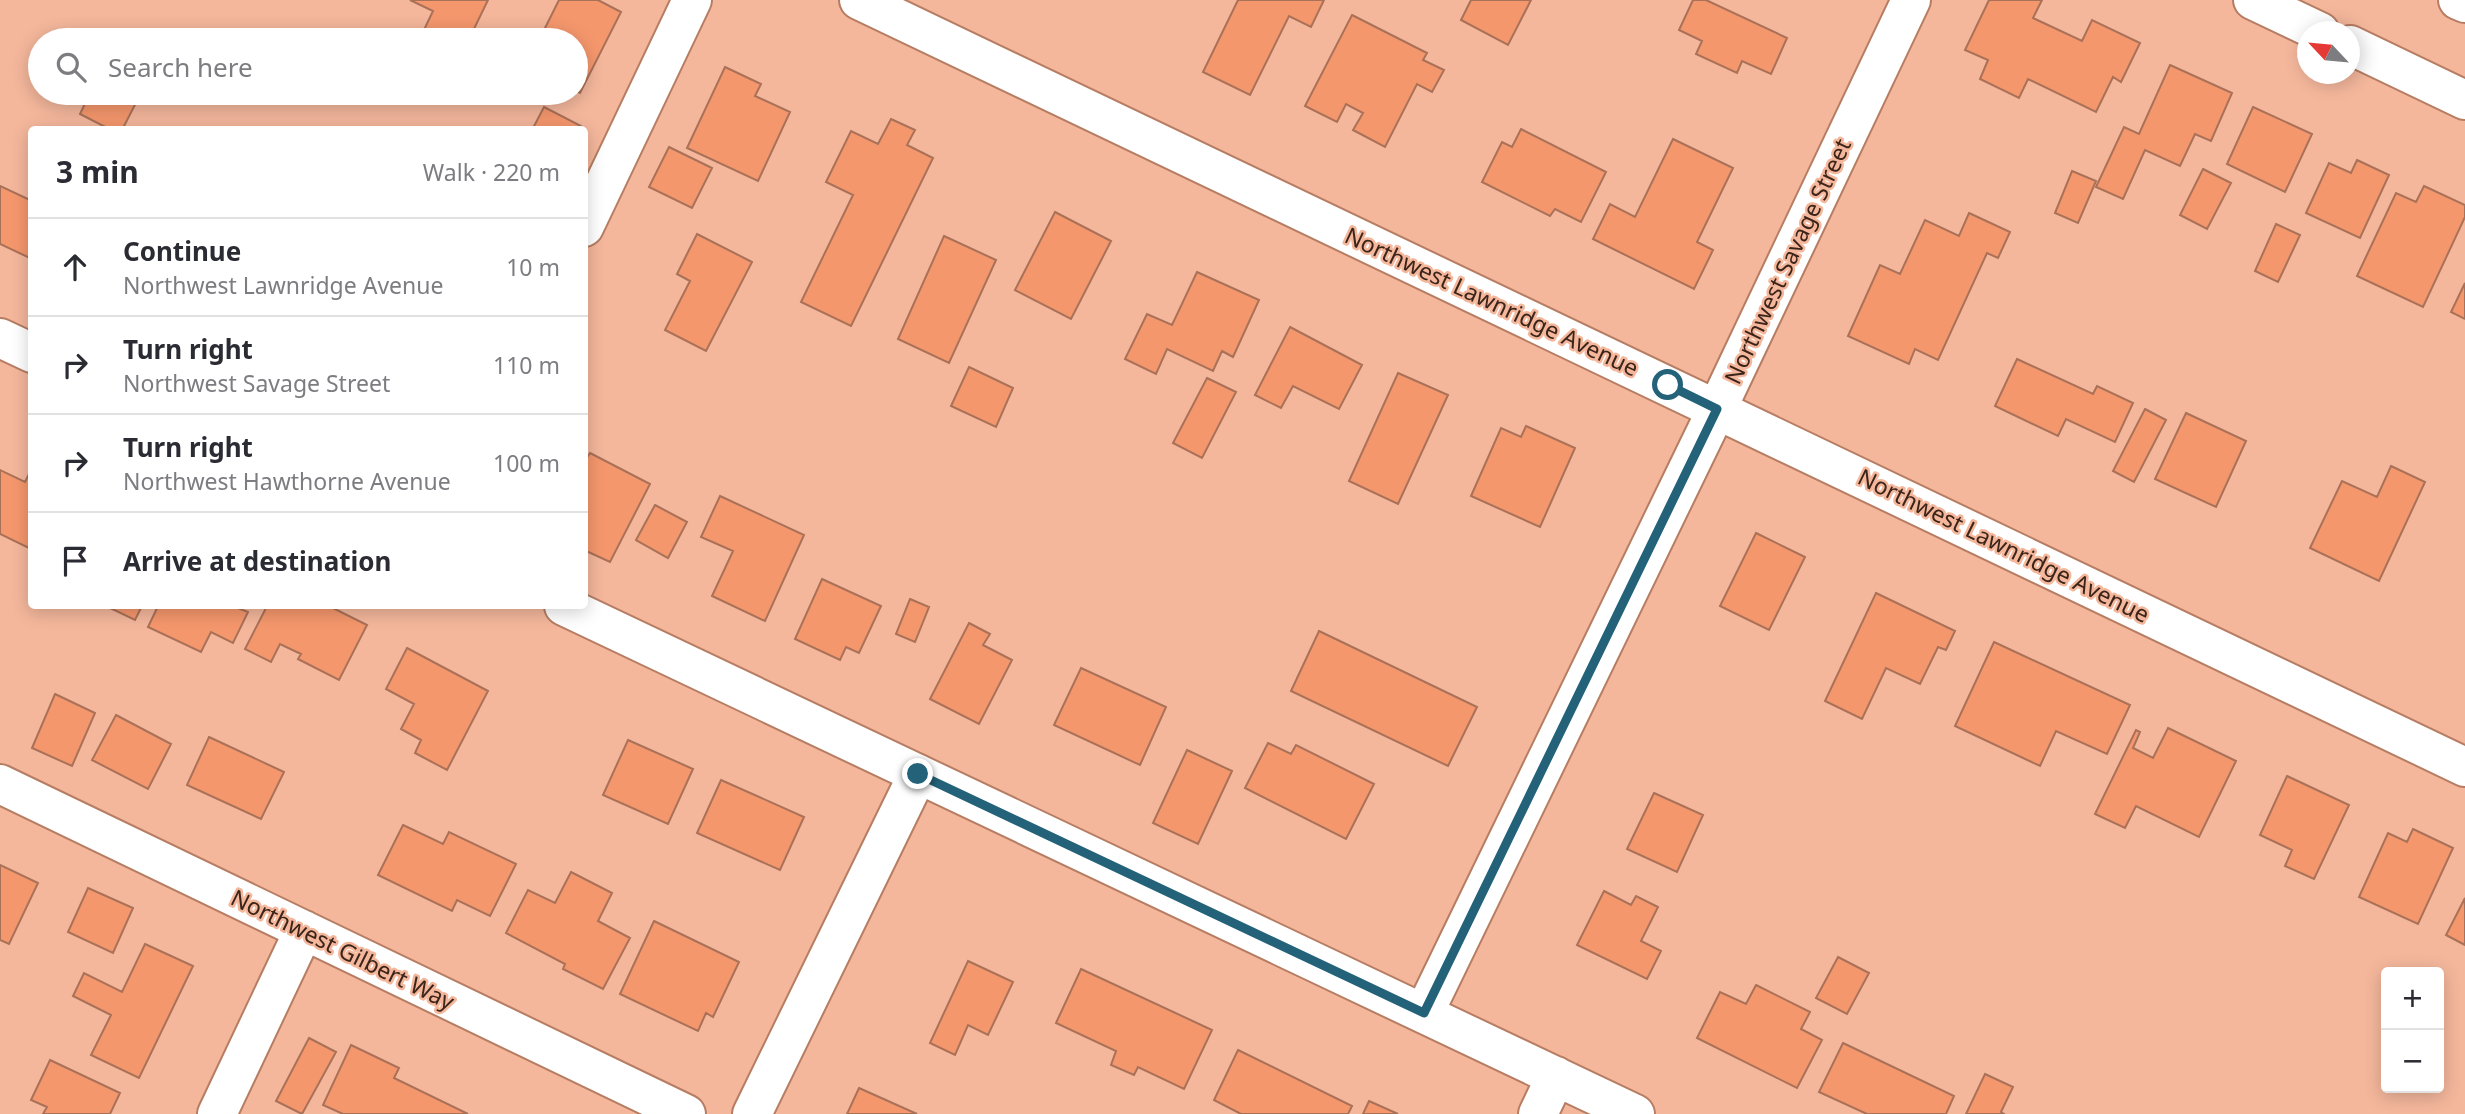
<!DOCTYPE html>
<meta charset="utf-8">
<style>
:root{--surface:#fff;--page:#f7f7f7;--text:#2b2b33;--muted:#7c7c81;--line:#e1e1e2}
body{margin:0;font-family:"Noto Sans",sans-serif;background:var(--page);color:var(--text)}
.controls{position:absolute;right:21px;bottom:21px;display:grid;overflow:hidden;border-radius:7px;box-shadow:0 4px 18px #0003}
.controls button{width:63px;height:63px;display:grid;place-items:center;padding:0;border:0;border-bottom:2px solid var(--line);background:var(--surface);color:var(--text);font:35px sans-serif}
.compass{position:absolute;left:2297px;top:21px;width:63px;height:63px;border-radius:50%;background:var(--surface);box-shadow:0 4px 18px #0003;rotate:296deg}
.stop{position:absolute;width:21px;height:21px;margin:-16px;border:5px solid #236278;border-radius:50%;background:#fff}
.stop.end{background:#236278;border-color:#fff;box-shadow:0 2px 7px #0008}
.list{margin:0;padding:0;list-style:none}
h2{display:flex;justify-content:space-between;align-items:center;height:91px;margin:0;padding:0 28px;font-size:30px}
h2 small{font-size:23px;font-weight:400;color:var(--muted)}
.list li{display:grid;grid-template-columns:46px 1fr auto;gap:21px;align-items:center;box-sizing:border-box;height:98px;padding:0 28px;border-top:2px solid var(--line)}
.list b{display:block;font-size:26px;white-space:nowrap}
.list p{margin:0;font-size:23px;white-space:nowrap;color:var(--muted)}
.list em{font-size:23px;font-style:normal;color:var(--muted)}
.icon{flex:none;width:38px;height:38px;fill:none;stroke:currentColor;stroke-width:2;stroke-linecap:round;stroke-linejoin:round}
.map{position:relative;flex:none;width:2465px;height:1114px;overflow:hidden}
.search{position:absolute;background:var(--surface);box-shadow:0 4px 18px #0003;left:28px;top:28px;width:560px;height:77px;display:flex;align-items:center;gap:18px;box-sizing:border-box;padding:0 24px;border-radius:38px;color:var(--muted);font-size:26px}
.panel{position:absolute;background:var(--surface);box-shadow:0 4px 18px #0003;left:28px;top:126px;width:560px;height:483px;border-radius:7px}
.map>svg:first-child{display:block}
</style>
<div class="map">
<svg width="2465" height="1114" viewBox="0 0 2465 1114">
<rect width="100%" height="100%" fill="#f4b79c"/>
<!-- building -->
<path fill="#f5976d" stroke="#a97158" stroke-width="2" d="M 410,0 L 488,0 L 471,35 L 483,40 L 441,40 L 423,32 L 433,11 Z
M 559,0 L 598,0 L 621,12 L 580,93 L 576,91 L 576,40 L 539,40 Z
M 1238,0 L 1324,0 L 1311,27 L 1289,16 L 1250,95 L 1203,72 Z
M 1471,0 L 1531,0 L 1508,45 L 1461,20 Z
M 1693,0 L 1706,0 L 1787,38 L 1771,74 L 1742,61 L 1737,73 L 1696,54 L 1702,41 L 1679,30 Z
M 1989,0 L 2042,0 L 2033,18 L 2082,41 L 2092,20 L 2140,43 L 2121,82 L 2113,77 L 2096,112 L 2028,79 L 2019,98 L 1980,79 L 1988,60 L 1965,50 Z
M 1352,15 L 1427,53 L 1423,60 L 1444,70 L 1432,92 L 1417,84 L 1385,147 L 1353,130 L 1363,113 L 1346,104 L 1337,122 L 1305,106 Z
M 2170,65 L 2232,93 L 2211,141 L 2195,134 L 2180,166 L 2145,150 L 2123,199 L 2096,187 L 2124,127 L 2139,134 Z
M 725,67 L 761,84 L 755,96 L 790,112 L 758,181 L 687,148 Z
M 90,93 L 141,93 L 122,130 L 111,130 L 80,114 Z
M 544,107 L 581,126 L 580,130 L 532,130 Z
M 2253,107 L 2312,134 L 2285,192 L 2227,164 Z
M 891,119 L 915,130 L 907,145 L 933,158 L 851,326 L 801,302 L 853,195 L 826,182 L 851,131 L 878,144 Z
M 1521,129 L 1606,172 L 1581,222 L 1555,209 L 1550,216 L 1482,182 L 1502,142 L 1512,147 Z
M 1673,139 L 1733,168 L 1697,242 L 1713,250 L 1694,289 L 1593,239 L 1610,204 L 1635,217 Z
M 669,147 L 712,168 L 692,208 L 649,187 Z
M 2357,160 L 2389,175 L 2360,238 L 2306,213 L 2329,163 L 2351,173 Z
M 2203,169 L 2231,183 L 2207,229 L 2180,215 Z
M 2072,171 L 2096,181 L 2078,223 L 2055,213 Z
M 0,186 L 32,201 L 32,259 L 0,244 Z
M 2424,186 L 2465,205 L 2465,217 L 2423,307 L 2357,276 L 2396,193 L 2416,202 Z
M 1055,212 L 1111,241 L 1071,319 L 1015,290 Z
M 1969,213 L 2010,232 L 1998,258 L 1987,253 L 1938,360 L 1915,349 L 1909,364 L 1848,336 L 1880,265 L 1900,274 L 1925,220 L 1959,236 Z
M 2276,224 L 2300,235 L 2278,282 L 2255,271 Z
M 697,234 L 752,262 L 706,351 L 665,330 L 690,281 L 677,274 Z
M 944,236 L 996,260 L 949,363 L 898,339 Z
M 1197,272 L 1259,300 L 1233,357 L 1222,351 L 1213,371 L 1167,349 L 1156,374 L 1125,359 L 1147,314 L 1172,325 Z
M 2465,283 L 2465,319 L 2451,312 Z
M 1290,327 L 1362,365 L 1339,409 L 1293,386 L 1281,408 L 1255,395 Z
M 2017,359 L 2093,394 L 2097,386 L 2133,403 L 2115,442 L 2066,419 L 2058,436 L 1995,406 Z
M 969,367 L 1013,388 L 996,427 L 951,406 Z
M 1398,373 L 1448,395 L 1398,504 L 1349,481 Z
M 1207,378 L 1236,392 L 1202,458 L 1173,443 Z
M 2145,409 L 2166,420 L 2134,482 L 2113,471 Z
M 2186,413 L 2246,441 L 2216,507 L 2155,479 Z
M 1526,426 L 1575,448 L 1540,527 L 1471,496 L 1501,428 L 1521,437 Z
M 590,453 L 650,484 L 610,562 L 584,550 L 584,462 Z
M 2391,466 L 2425,482 L 2379,581 L 2310,548 L 2342,481 L 2377,497 Z
M 32,468 L 32,549 L 31,549 L 0,534 L 0,470 L 25,482 Z
M 720,496 L 804,535 L 765,621 L 712,596 L 733,551 L 701,537 Z
M 655,505 L 687,522 L 668,558 L 636,540 Z
M 1756,533 L 1805,557 L 1769,630 L 1720,606 Z
M 822,579 L 881,606 L 859,653 L 846,647 L 840,660 L 795,639 Z
M 1876,593 L 1955,631 L 1946,650 L 1938,647 L 1920,684 L 1886,668 L 1862,719 L 1825,701 Z
M 910,599 L 929,607 L 915,642 L 896,634 Z
M 106,606 L 142,606 L 135,620 Z
M 158,606 L 233,606 L 248,612 L 233,643 L 211,632 L 201,652 L 148,627 Z
M 267,606 L 329,606 L 367,625 L 339,680 L 298,659 L 301,654 L 280,644 L 271,662 L 245,649 Z
M 969,623 L 990,634 L 983,645 L 1012,660 L 979,724 L 930,699 Z
M 1319,631 L 1477,707 L 1448,766 L 1291,691 Z
M 1994,642 L 2130,705 L 2107,754 L 2056,731 L 2040,766 L 1955,726 Z
M 407,648 L 488,691 L 447,770 L 415,753 L 421,740 L 401,729 L 414,704 L 386,689 Z
M 1081,668 L 1166,707 L 1140,765 L 1054,725 Z
M 55,694 L 95,713 L 72,766 L 32,748 Z
M 116,715 L 171,744 L 148,789 L 92,760 Z
M 2168,728 L 2236,761 L 2199,837 L 2136,806 L 2125,828 L 2095,814 L 2136,730 L 2140,732 L 2133,748 L 2153,758 Z
M 209,737 L 284,772 L 261,819 L 187,785 Z
M 628,740 L 693,769 L 668,824 L 603,795 Z
M 1268,743 L 1291,754 L 1296,745 L 1374,784 L 1346,839 L 1245,788 Z
M 1187,750 L 1232,771 L 1198,844 L 1153,823 Z
M 2287,776 L 2349,805 L 2314,879 L 2285,866 L 2292,850 L 2260,835 Z
M 721,780 L 804,817 L 780,870 L 697,833 Z
M 1654,793 L 1703,815 L 1677,872 L 1627,849 Z
M 403,825 L 443,844 L 449,832 L 516,864 L 490,916 L 457,900 L 452,911 L 378,875 Z
M 2413,829 L 2453,848 L 2418,924 L 2359,897 L 2388,833 L 2407,842 Z
M 0,865 L 38,883 L 9,944 L 0,940 Z
M 571,872 L 612,893 L 598,921 L 630,938 L 603,989 L 563,969 L 565,964 L 506,933 L 528,890 L 555,903 Z
M 88,888 L 133,908 L 113,953 L 68,932 Z
M 1604,891 L 1631,905 L 1636,896 L 1658,907 L 1641,941 L 1661,951 L 1647,979 L 1577,945 Z
M 2465,898 L 2465,945 L 2446,935 Z
M 654,921 L 739,962 L 713,1017 L 706,1013 L 698,1031 L 620,994 Z
M 145,944 L 193,966 L 139,1078 L 91,1055 L 111,1015 L 73,996 L 84,973 L 122,992 Z
M 1838,957 L 1869,973 L 1847,1014 L 1816,998 Z
M 968,961 L 1013,982 L 988,1035 L 968,1025 L 955,1055 L 930,1043 Z
M 1081,969 L 1212,1030 L 1184,1089 L 1138,1067 L 1134,1075 L 1111,1065 L 1116,1051 L 1056,1023 Z
M 1756,985 L 1810,1012 L 1801,1029 L 1822,1040 L 1797,1088 L 1697,1038 L 1720,992 L 1746,1004 Z
M 309,1038 L 336,1052 L 302,1114 L 276,1101 Z
M 1843,1043 L 1954,1096 L 1946,1114 L 1867,1114 L 1819,1092 Z
M 351,1045 L 399,1068 L 394,1078 L 468,1114 L 343,1114 L 323,1105 Z
M 1238,1050 L 1352,1106 L 1348,1114 L 1241,1114 L 1214,1100 Z
M 50,1060 L 120,1093 L 110,1114 L 43,1114 L 47,1107 L 31,1100 Z
M 1985,1074 L 2013,1087 L 2001,1112 L 2004,1114 L 1966,1114 Z
M 859,1088 L 917,1114 L 847,1114 Z
M 1369,1101 L 1398,1114 L 1363,1114 Z"/>
<g fill="none" stroke-linecap="round" stroke-linejoin="round">
<defs>
<path id="minor" d="M 859,0 L 2465,767
M 584,227 L 692,0
M 0,784 L 686,1114
M 217,1114 L 304,930
M 752,1114 L 918,774"/>
<path id="tertiary" d="M 2253,0 L 2320,32
M 2458,0 L 2465,3
M 2350,45 L 2465,100
M 0,338 L 32,353
M 564,606 L 1635,1114
M 1424,1013 L 1717,409 L 1911,0
M 1538,1114 L 1556,1076"/>
</defs>
<!-- minor casing -->
<use href="#minor" stroke="#b67d63" stroke-width="42"/>
<!-- tertiary casing -->
<use href="#tertiary" stroke="#b67d63" stroke-width="42"/>
<!-- minor -->
<use href="#minor" stroke="#fff" stroke-width="38"/>
<!-- tertiary -->
<use href="#tertiary" stroke="#fff" stroke-width="38"/>
</g>
<g fill="none" stroke-linecap="round" stroke-linejoin="round">
<!-- route -->
<path stroke="#236278" stroke-width="9" d="M 918,774 L 1424,1013 L 1717,409 L 1668,385"/>
</g>
<g text-anchor="middle" dominant-baseline="central" stroke-width="5" stroke-linejoin="round" paint-order="stroke">
<!-- street labels -->
<g font-size="23" fill="#3b2419" stroke="#f4b79c">
<text transform="translate(1787 261) rotate(-65)">Northwest Savage Street</text>
<text transform="translate(1492 301) rotate(25)">Northwest Lawnridge Avenue</text>
<text transform="translate(2004 545) rotate(26)">Northwest Lawnridge Avenue</text>
<text transform="translate(343 949) rotate(26)">Northwest Gilbert Way</text>
</g>
</g>
</svg>
<div class="controls">
<button>+</button>
<button>−</button>
</div>
<svg class="compass" viewBox="-18 -18 36 36"><path d="M0-13l5 13h-10z" fill="#e53935"/><path d="M0 13l5-13h-10z" fill="#7c7c81"/></svg>
<div class="stop" style="left:1668px;top:385px"></div>
<div class="stop end" style="left:918px;top:774px"></div>
<div class="search"><svg class="icon" aria-label="search" viewBox="0 0 24 24"><circle cx="10" cy="10" r="6"/><path d="M15 15l6 6"/></svg>Search here</div>
<section class="panel">
<h2>3 min<small>Walk · 220 m</small></h2>
<ul class="list">
<li><svg class="icon" aria-label="ahead" viewBox="0 0 24 24"><path d="M12 20V5M6 11l6-6 6 6"/></svg><div><b>Continue</b><p>Northwest Lawnridge Avenue</p></div><em>10 m</em></li>
<li><svg class="icon" aria-label="right" viewBox="0 0 24 24"><path d="M7 20v-9h11M14 6l5 5-5 5"/></svg><div><b>Turn right</b><p>Northwest Savage Street</p></div><em>110 m</em></li>
<li><svg class="icon" aria-label="right" viewBox="0 0 24 24"><path d="M7 20v-9h11M14 6l5 5-5 5"/></svg><div><b>Turn right</b><p>Northwest Hawthorne Avenue</p></div><em>100 m</em></li>
<li><svg class="icon" aria-label="arrive" viewBox="0 0 24 24"><path d="M6 21V4h12l-3 4 3 4H6"/></svg><div><b>Arrive at destination</b></div></li>
</ul>
</section>
</div>
